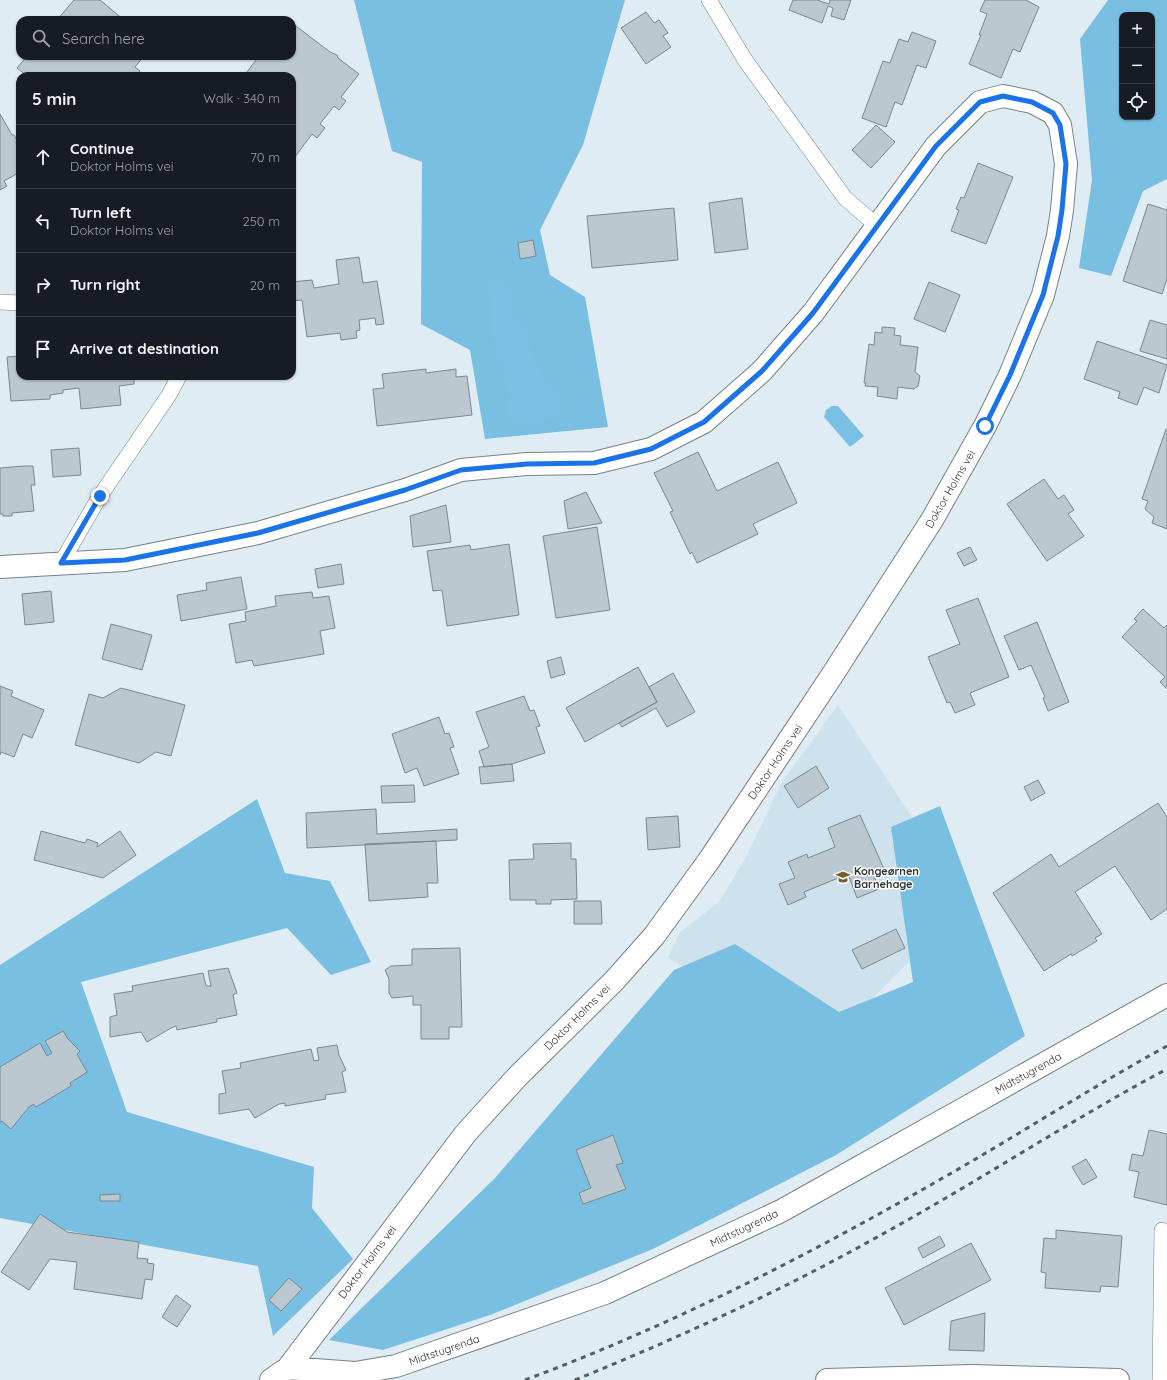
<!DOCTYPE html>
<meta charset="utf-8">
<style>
:root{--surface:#171b24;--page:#242831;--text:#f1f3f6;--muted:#9ea1a6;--line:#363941}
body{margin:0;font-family:Quicksand,sans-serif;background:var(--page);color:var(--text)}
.controls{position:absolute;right:12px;top:12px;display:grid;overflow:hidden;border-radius:8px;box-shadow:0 1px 3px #0004}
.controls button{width:36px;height:36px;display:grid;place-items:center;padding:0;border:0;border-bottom:1px solid var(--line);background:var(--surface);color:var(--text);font:20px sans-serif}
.stop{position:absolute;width:12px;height:12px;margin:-9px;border:3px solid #1a73e8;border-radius:50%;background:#fff}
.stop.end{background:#1a73e8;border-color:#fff;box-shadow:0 1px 4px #0008}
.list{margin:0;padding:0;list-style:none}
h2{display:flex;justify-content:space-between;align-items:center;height:52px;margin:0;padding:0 16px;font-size:17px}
h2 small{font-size:13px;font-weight:400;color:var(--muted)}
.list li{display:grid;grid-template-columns:26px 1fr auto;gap:12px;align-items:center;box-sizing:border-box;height:64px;padding:0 16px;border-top:1px solid var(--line)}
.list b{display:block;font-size:15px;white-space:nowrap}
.list p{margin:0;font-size:13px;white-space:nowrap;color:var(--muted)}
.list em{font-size:13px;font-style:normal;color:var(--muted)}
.icon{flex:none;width:22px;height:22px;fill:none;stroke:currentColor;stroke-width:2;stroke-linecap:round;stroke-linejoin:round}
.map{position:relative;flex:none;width:1167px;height:1380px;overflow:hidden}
.search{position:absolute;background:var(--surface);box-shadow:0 1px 3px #0004;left:16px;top:16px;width:280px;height:44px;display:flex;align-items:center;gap:10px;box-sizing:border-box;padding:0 14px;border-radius:12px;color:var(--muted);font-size:15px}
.panel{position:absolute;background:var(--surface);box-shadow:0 1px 3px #0004;left:16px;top:72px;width:280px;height:308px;border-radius:12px}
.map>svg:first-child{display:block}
</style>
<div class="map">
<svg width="1167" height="1380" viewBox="0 0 1167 1380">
<rect width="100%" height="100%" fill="#dfecf3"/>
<!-- built -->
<path fill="#cde2ed" d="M 838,705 L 963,895 L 917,955 L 892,978 L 870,1002 L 799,1032 L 668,958 L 680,932 L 719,902 L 745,859 L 782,782 Z"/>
<!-- forest -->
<path fill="#79bfe2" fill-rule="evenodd" d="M 354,0 L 625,0 L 583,145 L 540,230 L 550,275 L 585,297 L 608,427 L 485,439 L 470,350 L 421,324 L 422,162 L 392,151 Z
M 1108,0 L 1167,0 L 1167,179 L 1143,191 L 1111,276 L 1079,268 L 1092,180 L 1080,39 ZM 1122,15 L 1152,15 L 1152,117 L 1122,117 Z
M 257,799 L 285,873 L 330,881 L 371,962 L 331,975 L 287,928 L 81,982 L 127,1112 L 314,1167 L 312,1208 L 353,1259 L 273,1336 L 258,1266 L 0,1218 L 0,965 Z
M 940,806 L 1025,1036 L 836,1155 L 653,1249 L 490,1315 L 383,1350 L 329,1340 L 495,1178 L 674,970 L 735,944 L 839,1012 L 913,982 L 891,827 Z"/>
<!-- water -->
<path fill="#7ac0e4" d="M 495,278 C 515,287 513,298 511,317 L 529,331 C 531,346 533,361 542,375 C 550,388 559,394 564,408 C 554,420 526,430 512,419 C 509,418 508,414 506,412 L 509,399 L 507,381 L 492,337 L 492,309 L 488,285 Z
M 832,406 L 838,406 L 864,436 L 850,447 L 824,417 L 826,410 Z"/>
<!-- building -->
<path fill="#bcc8cf" stroke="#7c878d" d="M 74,0 L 100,0 L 124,20 L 57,20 Z
M 793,0 L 817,0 L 829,4 L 830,0 L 851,0 L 844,20 L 831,16 L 833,8 L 828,6 L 822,23 L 789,10 Z
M 985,0 L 1026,0 L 1039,7 L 1020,52 L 1013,49 L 1001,78 L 969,64 L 981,35 L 979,35 L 987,14 L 980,11 Z
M 646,12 L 654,23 L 659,20 L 668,33 L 663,36 L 671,47 L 646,64 L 621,28 Z
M 292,23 L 330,52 L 337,55 L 338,58 L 359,74 L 341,97 L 346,101 L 339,110 L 334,106 L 320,124 L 325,128 L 317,138 L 312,134 L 295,157 L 292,155 L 292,76 L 244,76 L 259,56 L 292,56 Z
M 912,32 L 936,41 L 926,68 L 917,65 L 902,105 L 895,102 L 886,127 L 862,118 L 883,61 L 890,63 L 899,39 L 908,42 Z
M 27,56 L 144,56 L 135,67 L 140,71 L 136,76 L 27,76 L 17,68 Z
M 0,114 L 12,135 L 14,135 L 17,140 L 16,143 L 20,150 L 20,172 L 4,181 L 7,186 L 0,190 Z
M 876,125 L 895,142 L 871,168 L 852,150 Z
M 978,163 L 1013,177 L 986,244 L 951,231 L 959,210 L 956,209 L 961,197 L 964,198 Z
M 742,198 L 748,249 L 715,253 L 709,203 Z
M 1148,204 L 1167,210 L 1167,279 L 1162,294 L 1123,281 Z
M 674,208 L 678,260 L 592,268 L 587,216 Z
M 533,240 L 536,256 L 520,259 L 518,243 Z
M 359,257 L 363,283 L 377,281 L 384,324 L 376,325 L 375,318 L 359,320 L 360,330 L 356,331 L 357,338 L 341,340 L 340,333 L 307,337 L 302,300 L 292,301 L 292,282 L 312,280 L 314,288 L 339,284 L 336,260 Z
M 929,282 L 960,295 L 945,332 L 914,319 Z
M 1150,320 L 1167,325 L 1167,359 L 1140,351 Z
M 882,327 L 895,328 L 894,335 L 901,336 L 900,345 L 918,347 L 915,372 L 920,376 L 918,386 L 914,389 L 898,387 L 897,399 L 877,396 L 878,387 L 865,386 L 866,383 L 864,383 L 869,344 L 874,345 L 875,332 L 882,333 Z
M 1097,341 L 1167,365 L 1159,393 L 1144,387 L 1137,405 L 1118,398 L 1120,392 L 1084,379 Z
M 20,356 L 20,376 L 134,376 L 134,384 L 119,386 L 121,405 L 81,409 L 79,388 L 63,390 L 63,393 L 50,395 L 50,399 L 11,401 L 7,357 Z
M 426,369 L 426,373 L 456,369 L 456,377 L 467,376 L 472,415 L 377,426 L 373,389 L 384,388 L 382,374 Z
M 1166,429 L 1167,429 L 1167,529 L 1152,523 L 1154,517 L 1145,509 L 1148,501 L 1142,499 Z
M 79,448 L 81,475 L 53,477 L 51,450 Z
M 698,452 L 717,491 L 778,462 L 797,503 L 753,524 L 758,534 L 697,563 L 692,552 L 690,554 L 670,512 L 673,511 L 654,473 Z
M 24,466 L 33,466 L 35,485 L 31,485 L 34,511 L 12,513 L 12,516 L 3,516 L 3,514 L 0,514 L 0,468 Z
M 1044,479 L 1058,499 L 1064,495 L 1074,510 L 1068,514 L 1084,536 L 1047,561 L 1007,504 Z
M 586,492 L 602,523 L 568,529 L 564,501 Z
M 446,505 L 451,542 L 413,547 L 410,516 Z
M 597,527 L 610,610 L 556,618 L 543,536 Z
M 509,544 L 519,615 L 447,626 L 442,590 L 433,591 L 427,551 L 470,545 L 471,550 Z
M 970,547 L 977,560 L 964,566 L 957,553 Z
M 341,564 L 344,584 L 318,588 L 315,569 Z
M 241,577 L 247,609 L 181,621 L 177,595 L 207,590 L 206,583 Z
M 51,591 L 54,622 L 25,625 L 22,594 Z
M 312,592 L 313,598 L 329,596 L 335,628 L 320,631 L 324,654 L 254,666 L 252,660 L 236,663 L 229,624 L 246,621 L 245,612 L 276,606 L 275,596 Z
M 978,598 L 1009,677 L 970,693 L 975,705 L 955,713 L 950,702 L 947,703 L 928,657 L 960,644 L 946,610 Z
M 1143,609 L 1164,628 L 1167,625 L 1167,689 L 1160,682 L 1165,677 L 1122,637 L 1137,621 L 1134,619 Z
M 1037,622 L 1069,702 L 1048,711 L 1043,698 L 1045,697 L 1031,665 L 1019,670 L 1004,636 Z
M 111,624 L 152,635 L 142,670 L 102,659 Z
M 561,657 L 565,674 L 551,678 L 547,661 Z
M 638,667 L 657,702 L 585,742 L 566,708 Z
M 673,673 L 695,712 L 667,727 L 656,708 L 622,727 L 619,723 L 657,702 L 649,687 Z
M 0,686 L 13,691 L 11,696 L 44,710 L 32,738 L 23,734 L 14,757 L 1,752 L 0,755 Z
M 121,688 L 185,705 L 171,756 L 156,752 L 139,763 L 75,745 L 89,694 L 103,698 Z
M 524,696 L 530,711 L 534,710 L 540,726 L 536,727 L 545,753 L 512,764 L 484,767 L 479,751 L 489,747 L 476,712 Z
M 439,717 L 445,734 L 449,733 L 454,747 L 450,748 L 459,774 L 424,786 L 417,768 L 405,773 L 392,734 Z
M 512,764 L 514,781 L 481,784 L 479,767 Z
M 816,766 L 829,788 L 798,808 L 784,786 Z
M 1038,780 L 1045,793 L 1031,801 L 1024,787 Z
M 414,785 L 415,802 L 382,803 L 381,786 Z
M 1158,803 L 1167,817 L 1167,909 L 1151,920 L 1115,866 L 1075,892 L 1102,934 L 1095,938 L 1097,941 L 1072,956 L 1071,954 L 1044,971 L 993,893 L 1051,854 L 1059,867 Z
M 376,809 L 377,834 L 457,829 L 457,840 L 307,848 L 306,813 Z
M 860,815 L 884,869 L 873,874 L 879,889 L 857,898 L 848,874 L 804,892 L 806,897 L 788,905 L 779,884 L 795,878 L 788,862 L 807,854 L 808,858 L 835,847 L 828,828 Z
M 678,816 L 680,847 L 648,850 L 646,818 Z
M 41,831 L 85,843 L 87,839 L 98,843 L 97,847 L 120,831 L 136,855 L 103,878 L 34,860 Z
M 436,841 L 438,883 L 427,883 L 428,897 L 369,901 L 365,844 Z
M 571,843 L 571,859 L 576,859 L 577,899 L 551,900 L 551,904 L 536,904 L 536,900 L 510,900 L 509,860 L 534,859 L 533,844 Z
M 574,901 L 601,901 L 602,924 L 574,924 Z
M 896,929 L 905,948 L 862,969 L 852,950 Z
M 460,948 L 462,1027 L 449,1027 L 449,1039 L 421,1039 L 421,1005 L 413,1005 L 413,996 L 392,998 L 389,993 L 389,979 L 385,970 L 391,966 L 412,965 L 412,949 Z
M 228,968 L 237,993 L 233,995 L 237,1015 L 217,1019 L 217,1022 L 177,1030 L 176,1026 L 171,1028 L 147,1042 L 141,1032 L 110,1037 L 110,1017 L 117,1015 L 114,994 L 133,991 L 132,986 L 203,973 L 206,986 L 211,986 L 208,971 Z
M 63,1031 L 68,1039 L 80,1051 L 77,1054 L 87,1072 L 70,1083 L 71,1086 L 36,1107 L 34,1104 L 29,1107 L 11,1129 L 2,1121 L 0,1122 L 0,1067 L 40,1043 L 47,1056 L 52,1053 L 45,1041 Z
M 337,1045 L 339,1055 L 346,1070 L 342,1072 L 346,1092 L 325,1095 L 326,1099 L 285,1106 L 285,1103 L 279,1104 L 255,1118 L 249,1109 L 219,1114 L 219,1094 L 226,1093 L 222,1071 L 241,1068 L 240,1063 L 311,1049 L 314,1061 L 319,1060 L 317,1048 Z
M 1149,1130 L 1167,1134 L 1167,1205 L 1134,1197 L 1139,1172 L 1129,1170 L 1132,1154 L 1143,1156 Z
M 613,1135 L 623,1163 L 616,1165 L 626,1189 L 583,1204 L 579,1193 L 591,1188 L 576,1150 Z
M 1086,1159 L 1097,1177 L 1083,1185 L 1072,1167 Z
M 120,1194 L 120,1201 L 100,1201 L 100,1195 Z
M 40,1214 L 67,1232 L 139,1242 L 137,1258 L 148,1259 L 147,1263 L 154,1264 L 152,1280 L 145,1279 L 142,1299 L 74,1289 L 77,1262 L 50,1259 L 29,1290 L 1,1272 Z
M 1056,1230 L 1122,1236 L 1118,1287 L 1101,1286 L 1100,1292 L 1045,1288 L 1046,1273 L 1041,1272 L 1044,1238 L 1056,1239 Z
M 940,1236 L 945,1246 L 923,1258 L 918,1248 Z
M 971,1243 L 991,1280 L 904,1325 L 885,1288 Z
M 289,1278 L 302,1289 L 281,1311 L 269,1300 Z
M 176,1295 L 191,1306 L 177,1327 L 162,1317 Z
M 985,1313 L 984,1351 L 949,1350 L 951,1321 Z"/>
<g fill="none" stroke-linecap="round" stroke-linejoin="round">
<defs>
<path id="service" d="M 709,0 L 745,60 L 845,198 L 876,225
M 0,302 L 20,303
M 61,563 L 100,496 L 169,395 L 179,376
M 1160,1380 L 1162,1230"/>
<path id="minor" d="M 0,567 L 125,560 L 258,533 L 405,490 L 461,470 L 527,464 L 594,463 L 651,449 L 704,422 L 762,371 L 813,313 L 936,146 L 980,102 L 1003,96 L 1032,102 L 1053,113 L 1060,125 L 1066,164 L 1062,210 L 1058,236 L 1043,295 L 1010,375 L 985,426 L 932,520 L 831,677 L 710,859 L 654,936 L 614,981 L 517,1077 L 466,1133 L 288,1368 L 271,1380
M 288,1368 L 355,1373 L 396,1366 L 605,1293 L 781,1211 L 1167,995"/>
<path id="secondary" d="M 827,1380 L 971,1376 L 1118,1380"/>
</defs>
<!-- service casing -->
<use href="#service" stroke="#768187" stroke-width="16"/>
<!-- minor casing -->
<use href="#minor" stroke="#768187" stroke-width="24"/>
<!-- secondary casing -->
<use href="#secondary" stroke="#768187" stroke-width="24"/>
<!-- service -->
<use href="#service" stroke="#fff" stroke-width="15"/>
<!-- minor -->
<use href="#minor" stroke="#fff" stroke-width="22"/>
<!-- secondary -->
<use href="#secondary" stroke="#fff" stroke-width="22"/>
<!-- rail -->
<path stroke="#565d60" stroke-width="3" stroke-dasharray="5 5" stroke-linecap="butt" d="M 525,1380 C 670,1326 807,1256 941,1179 C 1017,1136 1090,1088 1167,1046
M 575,1380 C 678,1338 781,1291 879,1236 C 976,1183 1069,1121 1167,1069"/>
</g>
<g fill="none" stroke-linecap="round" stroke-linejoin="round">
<!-- route -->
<path stroke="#1a73e8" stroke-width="5" d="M 100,496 L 61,563 L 125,560 L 258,533 L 405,490 L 461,470 L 527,464 L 594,463 L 651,449 L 704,422 L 762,371 L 813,313 L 936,146 L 980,102 L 1003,96 L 1032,102 L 1053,113 L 1060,125 L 1066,164 L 1062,210 L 1058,236 L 1043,295 L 1010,375 L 985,426"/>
</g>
<!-- icons -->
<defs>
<symbol id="school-bare" viewBox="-9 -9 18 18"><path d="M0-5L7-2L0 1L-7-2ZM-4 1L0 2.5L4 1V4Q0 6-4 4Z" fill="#765d2e" stroke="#fff" stroke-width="2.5" paint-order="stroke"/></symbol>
</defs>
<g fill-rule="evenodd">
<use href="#school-bare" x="833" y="867" width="20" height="20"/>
</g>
<g text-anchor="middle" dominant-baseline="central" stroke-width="3" stroke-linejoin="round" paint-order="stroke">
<!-- street labels -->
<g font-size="11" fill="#2d3235" stroke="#fff">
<text transform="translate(950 489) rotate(-60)">Doktor Holms vei</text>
<text transform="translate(775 762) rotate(-56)">Doktor Holms vei</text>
<text transform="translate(577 1017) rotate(-45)">Doktor Holms vei</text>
<text transform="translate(1028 1073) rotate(-29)">Midtstugrenda</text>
<text transform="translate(744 1228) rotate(-25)">Midtstugrenda</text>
<text transform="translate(367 1262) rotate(-53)">Doktor Holms vei</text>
<text transform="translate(444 1350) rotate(-19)">Midtstugrenda</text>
</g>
<!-- poi labels -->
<g font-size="11" font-weight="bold" fill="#2d3235" stroke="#fff" text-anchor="start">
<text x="854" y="871">Kongeørnen<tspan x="854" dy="13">Barnehage</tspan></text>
</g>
</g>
</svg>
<div class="controls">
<button>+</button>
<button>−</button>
<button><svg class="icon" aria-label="locate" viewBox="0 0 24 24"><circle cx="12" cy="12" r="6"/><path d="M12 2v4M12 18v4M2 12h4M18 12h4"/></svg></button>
</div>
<div class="stop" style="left:985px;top:426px"></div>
<div class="stop end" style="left:100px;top:496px"></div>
<div class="search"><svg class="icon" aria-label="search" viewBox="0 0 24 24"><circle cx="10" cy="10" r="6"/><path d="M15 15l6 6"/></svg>Search here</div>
<section class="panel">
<h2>5 min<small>Walk · 340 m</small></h2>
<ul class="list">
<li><svg class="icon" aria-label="ahead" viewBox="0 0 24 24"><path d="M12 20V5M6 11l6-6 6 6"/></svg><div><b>Continue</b><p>Doktor Holms vei</p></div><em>70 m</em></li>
<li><svg class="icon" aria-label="left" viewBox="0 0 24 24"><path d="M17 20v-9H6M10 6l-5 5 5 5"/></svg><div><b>Turn left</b><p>Doktor Holms vei</p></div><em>250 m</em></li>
<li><svg class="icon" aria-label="right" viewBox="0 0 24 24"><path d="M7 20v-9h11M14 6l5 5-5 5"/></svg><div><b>Turn right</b></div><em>20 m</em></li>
<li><svg class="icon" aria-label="arrive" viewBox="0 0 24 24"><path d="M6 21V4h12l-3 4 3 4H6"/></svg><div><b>Arrive at destination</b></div></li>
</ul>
</section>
</div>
